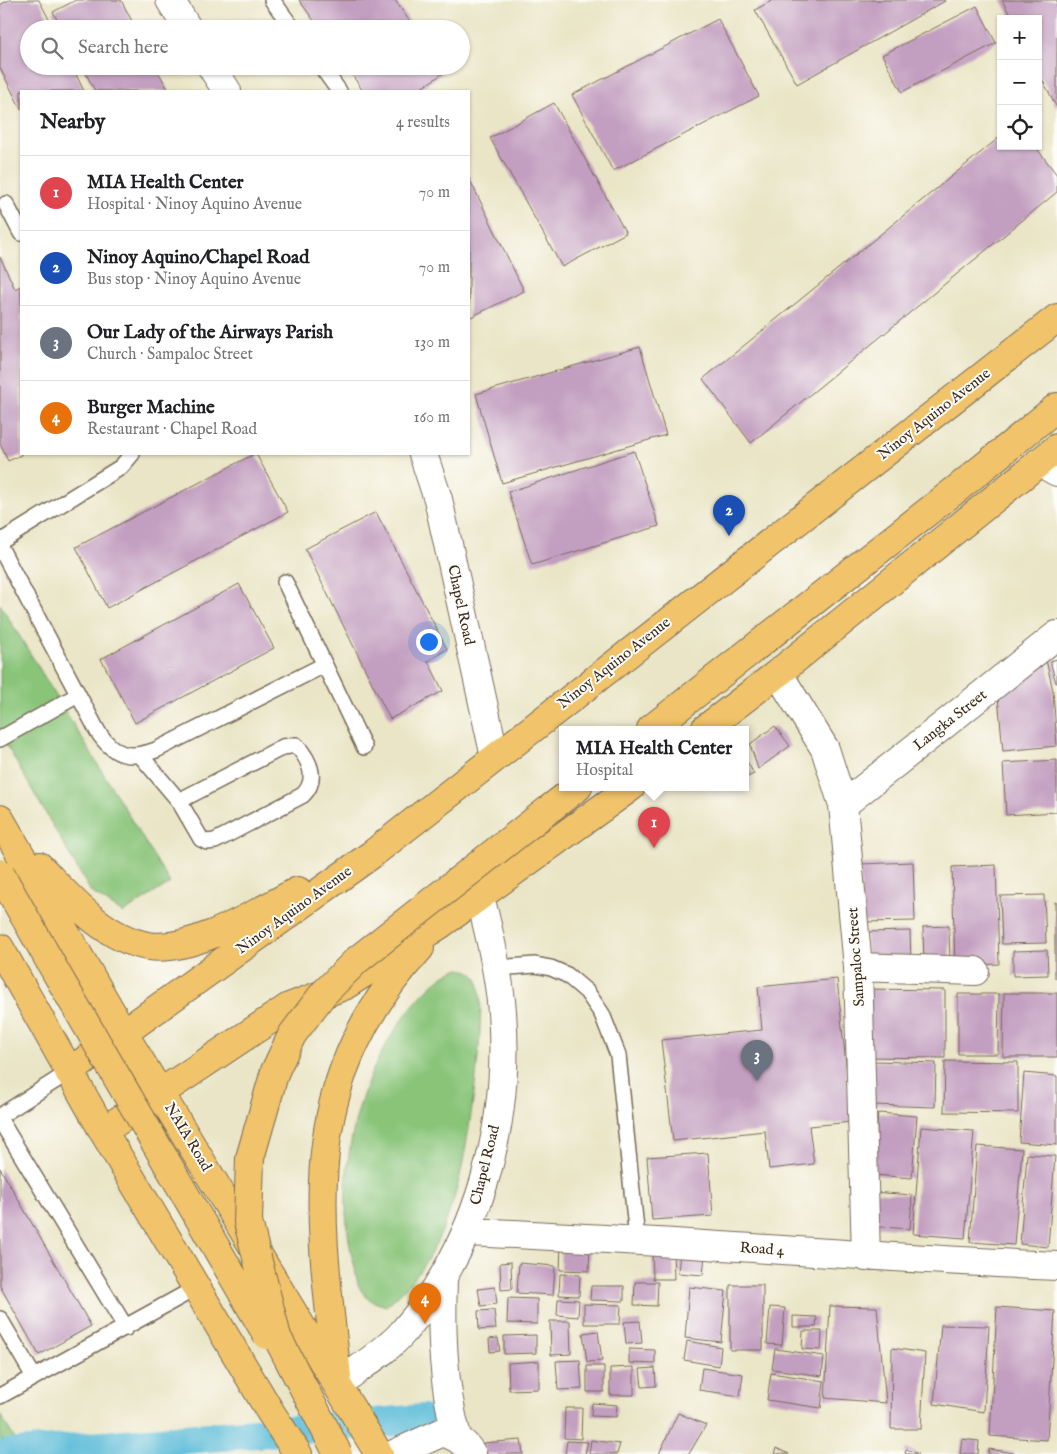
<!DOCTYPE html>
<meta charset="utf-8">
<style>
:root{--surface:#fff;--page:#f2f2f2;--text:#202124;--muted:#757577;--line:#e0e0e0;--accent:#1a73e8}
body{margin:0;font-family:"IM FELL English",serif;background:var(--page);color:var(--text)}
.controls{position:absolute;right:15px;top:15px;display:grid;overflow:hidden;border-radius:0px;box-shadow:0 1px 4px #0004}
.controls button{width:45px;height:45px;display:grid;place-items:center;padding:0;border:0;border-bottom:1px solid var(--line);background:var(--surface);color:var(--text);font:25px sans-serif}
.you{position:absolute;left:428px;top:641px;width:18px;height:18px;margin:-12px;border:4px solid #fff;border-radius:50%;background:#1a73e8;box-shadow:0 0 0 8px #1a73e833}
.badge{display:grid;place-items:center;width:32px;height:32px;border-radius:50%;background:var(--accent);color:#fff;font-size:16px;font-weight:700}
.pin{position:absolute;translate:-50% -41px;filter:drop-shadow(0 1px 2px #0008)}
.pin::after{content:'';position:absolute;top:26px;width:18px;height:15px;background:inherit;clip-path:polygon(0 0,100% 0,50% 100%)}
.popup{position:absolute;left:559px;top:726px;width:190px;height:65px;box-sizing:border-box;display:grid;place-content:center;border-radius:0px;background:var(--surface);filter:drop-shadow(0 1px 4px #0005);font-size:16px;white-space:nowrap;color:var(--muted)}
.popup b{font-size:19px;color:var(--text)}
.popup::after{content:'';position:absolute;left:50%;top:100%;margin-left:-10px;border:10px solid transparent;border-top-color:var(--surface)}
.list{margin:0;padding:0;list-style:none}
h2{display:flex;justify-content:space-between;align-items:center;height:65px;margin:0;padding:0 20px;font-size:21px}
h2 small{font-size:16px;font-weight:400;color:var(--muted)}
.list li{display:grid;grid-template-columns:32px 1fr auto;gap:15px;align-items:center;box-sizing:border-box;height:75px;padding:0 20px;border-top:1px solid var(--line)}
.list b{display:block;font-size:19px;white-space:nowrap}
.list p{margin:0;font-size:16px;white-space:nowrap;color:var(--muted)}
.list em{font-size:16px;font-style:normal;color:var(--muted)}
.icon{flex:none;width:28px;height:28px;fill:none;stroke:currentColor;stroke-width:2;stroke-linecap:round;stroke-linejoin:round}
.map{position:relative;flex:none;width:1057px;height:1454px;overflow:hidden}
.search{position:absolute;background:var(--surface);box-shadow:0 1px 4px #0004;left:20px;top:20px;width:450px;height:55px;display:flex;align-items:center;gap:12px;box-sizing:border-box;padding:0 18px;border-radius:28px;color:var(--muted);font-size:19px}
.panel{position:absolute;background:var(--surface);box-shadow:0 1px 4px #0004;left:20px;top:90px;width:450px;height:365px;border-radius:0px}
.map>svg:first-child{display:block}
</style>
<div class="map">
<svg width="1057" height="1454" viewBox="0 0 1057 1454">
<rect width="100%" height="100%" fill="#fdfcf7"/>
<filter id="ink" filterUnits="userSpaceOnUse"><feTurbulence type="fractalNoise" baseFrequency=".02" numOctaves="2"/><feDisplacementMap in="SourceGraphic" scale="10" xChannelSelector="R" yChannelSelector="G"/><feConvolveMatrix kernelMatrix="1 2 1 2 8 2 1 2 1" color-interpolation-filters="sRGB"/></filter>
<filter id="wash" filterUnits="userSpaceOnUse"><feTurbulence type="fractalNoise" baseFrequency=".0096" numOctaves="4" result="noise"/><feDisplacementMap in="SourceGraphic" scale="20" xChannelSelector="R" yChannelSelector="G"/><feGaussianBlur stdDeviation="1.12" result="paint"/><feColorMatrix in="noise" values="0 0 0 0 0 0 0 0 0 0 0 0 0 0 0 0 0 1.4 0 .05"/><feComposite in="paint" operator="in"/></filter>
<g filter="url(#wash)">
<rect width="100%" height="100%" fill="#eae5c6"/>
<!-- green -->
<path fill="#89c479" stroke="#62774c" d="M 0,604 L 170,883 L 123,913 L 91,892 L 0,734 Z
M 456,969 C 463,969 471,970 476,977 C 491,1001 466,1163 455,1195 C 449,1213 442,1234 432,1251 C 421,1272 404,1291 386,1306 C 376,1303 367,1300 361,1290 C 357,1284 356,1275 355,1268 C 339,1212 345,1147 364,1092 C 377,1053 417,986 456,969 Z
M 0,1415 L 15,1439 L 0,1440 Z"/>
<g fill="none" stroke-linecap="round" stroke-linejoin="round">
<!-- canal -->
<path stroke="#5bbcd9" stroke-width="30" d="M 7,1454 L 423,1419"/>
</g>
<g id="blocks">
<!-- building -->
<path fill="#c29ec0" d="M 9,0 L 39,0 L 54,29 L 29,29 L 29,66 L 72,66 L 84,91 L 21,91 L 21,109 L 0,68 L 0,5 Z
M 76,0 L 121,0 L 136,29 L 62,29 L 53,12 Z
M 299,0 L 395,0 L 415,29 L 320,29 Z
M 773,0 L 944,0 L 945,1 L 797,84 L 755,10 Z
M 1002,0 L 1057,0 L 1057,108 L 1038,71 L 1038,19 L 1012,19 Z
M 977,6 L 996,43 L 902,92 L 882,55 Z
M 718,19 L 759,96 L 613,171 L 572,95 Z
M 82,66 L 155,66 L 169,91 L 95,91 Z
M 346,66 L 441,66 L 445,72 L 417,91 L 363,91 Z
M 554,103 L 626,233 L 562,267 L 490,138 Z
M 1001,136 L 1001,146 L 1035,146 L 1057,175 L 1057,192 L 751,443 L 703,379 Z
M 469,178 L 524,291 L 469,318 Z
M 0,257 L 15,289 L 21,286 L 21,455 L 8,461 L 0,444 Z
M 640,347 L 666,435 L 502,483 L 476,394 Z
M 634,451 L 659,526 L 532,565 L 508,492 Z
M 254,454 L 256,454 L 288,512 L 107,608 L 76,547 Z
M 376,512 L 447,649 L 428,661 L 443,691 L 390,719 L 305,549 Z
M 239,584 L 274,648 L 135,723 L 101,659 Z
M 1044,651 L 1053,691 L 1057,746 L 1003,751 L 998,697 Z
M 1057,659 L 1057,683 L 1056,683 L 1050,661 Z
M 775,726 L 790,746 L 758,769 L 750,744 Z
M 745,758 L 754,774 L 745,778 Z
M 1057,760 L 1057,812 L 1006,815 L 1003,763 Z
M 913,862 L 915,921 L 862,922 L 860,864 Z
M 996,865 L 999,964 L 955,966 L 952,867 Z
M 1044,895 L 1046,943 L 1002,944 L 1000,896 Z
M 1055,902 L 1057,903 L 1057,979 L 1055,978 Z
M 949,926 L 950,967 L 924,968 L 923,927 Z
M 910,931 L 911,961 L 867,962 L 866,932 Z
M 1047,950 L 1048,975 L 1013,976 L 1013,951 Z
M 837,979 L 852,1122 L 809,1126 L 814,1164 L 769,1169 L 765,1131 L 673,1141 L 661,1040 L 762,1030 L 758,987 Z
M 862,989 L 945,990 L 945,1058 L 862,1057 Z
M 1004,993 L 1057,993 L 1057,1057 L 1003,1057 Z
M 958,994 L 999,994 L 998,1054 L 958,1054 Z
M 874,1061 L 936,1063 L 935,1107 L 873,1105 Z
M 945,1061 L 1018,1062 L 1018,1113 L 944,1112 Z
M 1024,1073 L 1057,1076 L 1057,1145 L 1019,1142 Z
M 878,1113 L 917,1116 L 912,1178 L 874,1175 Z
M 921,1127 L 974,1131 L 965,1238 L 913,1234 Z
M 977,1146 L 1022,1149 L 1014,1245 L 970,1242 Z
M 708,1153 L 713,1216 L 652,1220 L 647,1157 Z
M 1027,1154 L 1055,1156 L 1048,1247 L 1020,1244 Z
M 0,1168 L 91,1326 L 39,1355 L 0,1286 Z
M 872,1192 L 912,1195 L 910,1229 L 869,1226 Z
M 561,1244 L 590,1245 L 589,1271 L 560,1270 Z
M 680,1252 L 705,1255 L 703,1275 L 678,1273 Z
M 652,1253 L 673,1253 L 674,1279 L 653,1279 Z
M 511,1262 L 512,1289 L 501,1290 L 500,1263 Z
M 519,1263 L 555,1266 L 553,1295 L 517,1293 Z
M 560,1274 L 580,1275 L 579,1296 L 559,1295 Z
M 635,1282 L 658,1282 L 657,1306 L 634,1305 Z
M 730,1285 L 763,1285 L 763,1350 L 730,1350 Z
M 591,1286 L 624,1286 L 624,1301 L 590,1300 Z
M 495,1287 L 497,1304 L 481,1306 L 478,1289 Z
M 689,1287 L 726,1291 L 721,1342 L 685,1338 Z
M 508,1298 L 537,1299 L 537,1324 L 507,1323 Z
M 558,1299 L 579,1300 L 578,1317 L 557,1315 Z
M 584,1304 L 621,1305 L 620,1324 L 584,1324 Z
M 830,1306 L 877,1307 L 886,1403 L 825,1398 Z
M 770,1307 L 785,1308 L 782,1345 L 767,1344 Z
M 997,1307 L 1055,1311 L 1047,1440 L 990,1436 Z
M 494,1310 L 496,1329 L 479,1330 L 478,1311 Z
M 793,1316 L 817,1317 L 816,1327 L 793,1327 Z
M 550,1321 L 570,1321 L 571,1354 L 551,1355 Z
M 640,1321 L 642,1343 L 626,1344 L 624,1322 Z
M 941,1325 L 989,1326 L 984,1412 L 934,1404 Z
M 598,1331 L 602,1361 L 587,1362 L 583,1333 Z
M 803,1331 L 822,1331 L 821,1350 L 802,1349 Z
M 536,1335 L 536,1353 L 504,1354 L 504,1336 Z
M 498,1338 L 500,1351 L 490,1352 L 489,1339 Z
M 687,1341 L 721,1347 L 719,1366 L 684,1360 Z
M 892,1348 L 925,1353 L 921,1429 L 891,1429 Z
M 629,1349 L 655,1350 L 655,1364 L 629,1363 Z
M 775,1349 L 824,1356 L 822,1376 L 772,1369 Z
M 580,1360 L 582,1389 L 558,1390 L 556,1361 Z
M 539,1361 L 539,1389 L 509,1390 L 508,1363 Z
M 587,1366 L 604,1366 L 604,1392 L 587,1392 Z
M 634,1367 L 634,1395 L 610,1395 L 610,1368 Z
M 655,1368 L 656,1386 L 642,1387 L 640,1369 Z
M 702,1368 L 743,1374 L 740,1396 L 699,1390 Z
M 771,1373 L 824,1381 L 821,1408 L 767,1400 Z
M 592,1403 L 617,1405 L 616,1417 L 591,1416 Z
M 565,1408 L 582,1408 L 581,1439 L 564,1438 Z
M 678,1413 L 706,1425 L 689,1454 L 659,1454 Z
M 962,1439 L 979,1441 L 978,1454 L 960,1454 Z
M 521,1440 L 523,1454 L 484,1454 L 483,1443 Z
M 591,1440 L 620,1444 L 617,1454 L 589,1454 Z
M 567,1441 L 588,1442 L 585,1454 L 565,1454 Z
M 776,1448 L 789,1454 L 774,1454 Z
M 906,1449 L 919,1454 L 905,1454 Z
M 989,1449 L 1014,1453 L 1013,1454 L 988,1454 Z"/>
</g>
</g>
<g filter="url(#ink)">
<use href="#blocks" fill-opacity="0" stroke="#786b59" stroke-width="1"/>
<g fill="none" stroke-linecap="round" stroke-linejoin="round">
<defs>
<path id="lane" d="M 272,0 L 293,29
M 321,66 L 339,91
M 6,204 L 21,233
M 0,542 L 121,467 L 132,454
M 0,547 L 98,732 C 114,756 129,760 156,750 L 324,665
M 285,582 L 364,747
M 0,739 L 78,695
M 141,756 L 179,801 L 201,839 L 207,842 L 215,841 L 303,795 C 319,779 309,759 296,745 L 283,747 L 179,801
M 497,968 L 535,965 L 551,968 L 567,975 L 587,992 L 602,1014 L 618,1055 L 637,1239
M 0,1116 L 69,1072
M 0,1120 L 126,1328
M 0,1319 L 34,1377
M 0,1396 L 196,1288"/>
<path id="street" d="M 170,0 L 188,29
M 211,66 L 227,91
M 423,454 L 438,499 L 495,757
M 1039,462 L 1057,472
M 778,673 L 825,749 L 843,805 L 858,967 L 866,1257
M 843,805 L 1057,635
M 858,967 L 975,971
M 466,1232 C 663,1240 860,1257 1057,1266
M 443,1280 C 441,1335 443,1385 457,1437
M 338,1384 C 357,1369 388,1350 403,1332 C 478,1247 511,1124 502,1012 C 499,973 490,935 480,897
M 394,1454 L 443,1432 C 456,1437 465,1442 472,1454"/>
<path id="primary" d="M 705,729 L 778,673 L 1057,448
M 0,819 L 124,1034 L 379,1454
M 39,866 C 69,897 103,938 148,946 C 194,953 258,911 298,891
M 0,948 L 103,1131 L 271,1413 L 298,1454
M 69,1072 L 371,855 L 1057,318
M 103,1131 L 289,1007 L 344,986 L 441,924 L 631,787
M 337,1376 C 318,1210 297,1082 420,948"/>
<path id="highway" d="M 651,729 L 958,488 L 1057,407
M 552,807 L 578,787"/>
</defs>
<!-- lane casing -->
<use href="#lane" stroke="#786b59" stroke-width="18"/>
<!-- street casing -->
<use href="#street" stroke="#786b59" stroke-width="30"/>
<!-- primary casing -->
<use href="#primary" stroke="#786b59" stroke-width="30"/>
<!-- highway casing -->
<use href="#highway" stroke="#786b59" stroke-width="30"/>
<!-- lane -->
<use href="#lane" stroke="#fff" stroke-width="15"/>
<!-- street -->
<use href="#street" stroke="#fff" stroke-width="28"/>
<!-- primary -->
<use href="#primary" stroke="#f1c36a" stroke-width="28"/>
<!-- highway -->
<use href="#highway" stroke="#f1c36a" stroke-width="28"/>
<defs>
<path id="highway-bridge" d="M 0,873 L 58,976 L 267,1335
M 338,1454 L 277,1337 L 248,1222 L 250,1158 L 275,1071 L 292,1035 L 323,994 L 357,960 L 552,807"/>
</defs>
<!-- highway-bridge casing -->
<use href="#highway-bridge" stroke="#786b59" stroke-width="30" stroke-linecap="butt"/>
<!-- highway-bridge -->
<use href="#highway-bridge" stroke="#f1c36a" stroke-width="28"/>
</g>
</g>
<g text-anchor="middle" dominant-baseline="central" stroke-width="4" stroke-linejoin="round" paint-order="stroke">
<!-- street labels -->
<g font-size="15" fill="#3b2a1e" stroke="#fdfcf7">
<text transform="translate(934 414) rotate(-38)">Ninoy Aquino Avenue</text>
<text transform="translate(461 605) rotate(78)">Chapel Road</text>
<text transform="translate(614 663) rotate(-38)">Ninoy Aquino Avenue</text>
<text transform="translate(950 720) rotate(-38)">Langka Street</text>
<text transform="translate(294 910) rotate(-36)">Ninoy Aquino Avenue</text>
<text transform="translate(856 957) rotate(-94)">Sampaloc Street</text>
<text transform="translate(188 1137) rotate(59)">NAIA Road</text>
<text transform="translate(485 1165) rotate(-76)">Chapel Road</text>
<text transform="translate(762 1249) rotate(4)">Road 4</text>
</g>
</g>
</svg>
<div class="controls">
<button>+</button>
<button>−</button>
<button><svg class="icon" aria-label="locate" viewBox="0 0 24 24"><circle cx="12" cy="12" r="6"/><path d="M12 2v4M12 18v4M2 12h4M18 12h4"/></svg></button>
</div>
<div class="you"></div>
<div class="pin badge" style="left:654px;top:848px;background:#e0444e">1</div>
<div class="popup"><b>MIA Health Center</b>Hospital</div>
<div class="pin badge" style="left:729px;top:536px;background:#1a4fb4">2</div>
<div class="pin badge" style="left:757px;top:1081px;background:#6b7280">3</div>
<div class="pin badge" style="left:425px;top:1324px;background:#e8710a">4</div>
<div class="search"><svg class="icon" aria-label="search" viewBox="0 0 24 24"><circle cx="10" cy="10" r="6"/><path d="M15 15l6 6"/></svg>Search here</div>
<section class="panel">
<h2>Nearby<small>4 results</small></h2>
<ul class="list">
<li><span class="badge" style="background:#e0444e">1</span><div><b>MIA Health Center</b><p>Hospital · Ninoy Aquino Avenue</p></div><em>70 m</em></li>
<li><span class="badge" style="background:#1a4fb4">2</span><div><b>Ninoy Aquino/Chapel Road</b><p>Bus stop · Ninoy Aquino Avenue</p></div><em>70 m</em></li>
<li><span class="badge" style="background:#6b7280">3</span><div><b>Our Lady of the Airways Parish</b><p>Church · Sampaloc Street</p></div><em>130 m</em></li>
<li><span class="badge" style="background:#e8710a">4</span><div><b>Burger Machine</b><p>Restaurant · Chapel Road</p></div><em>160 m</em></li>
</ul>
</section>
</div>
